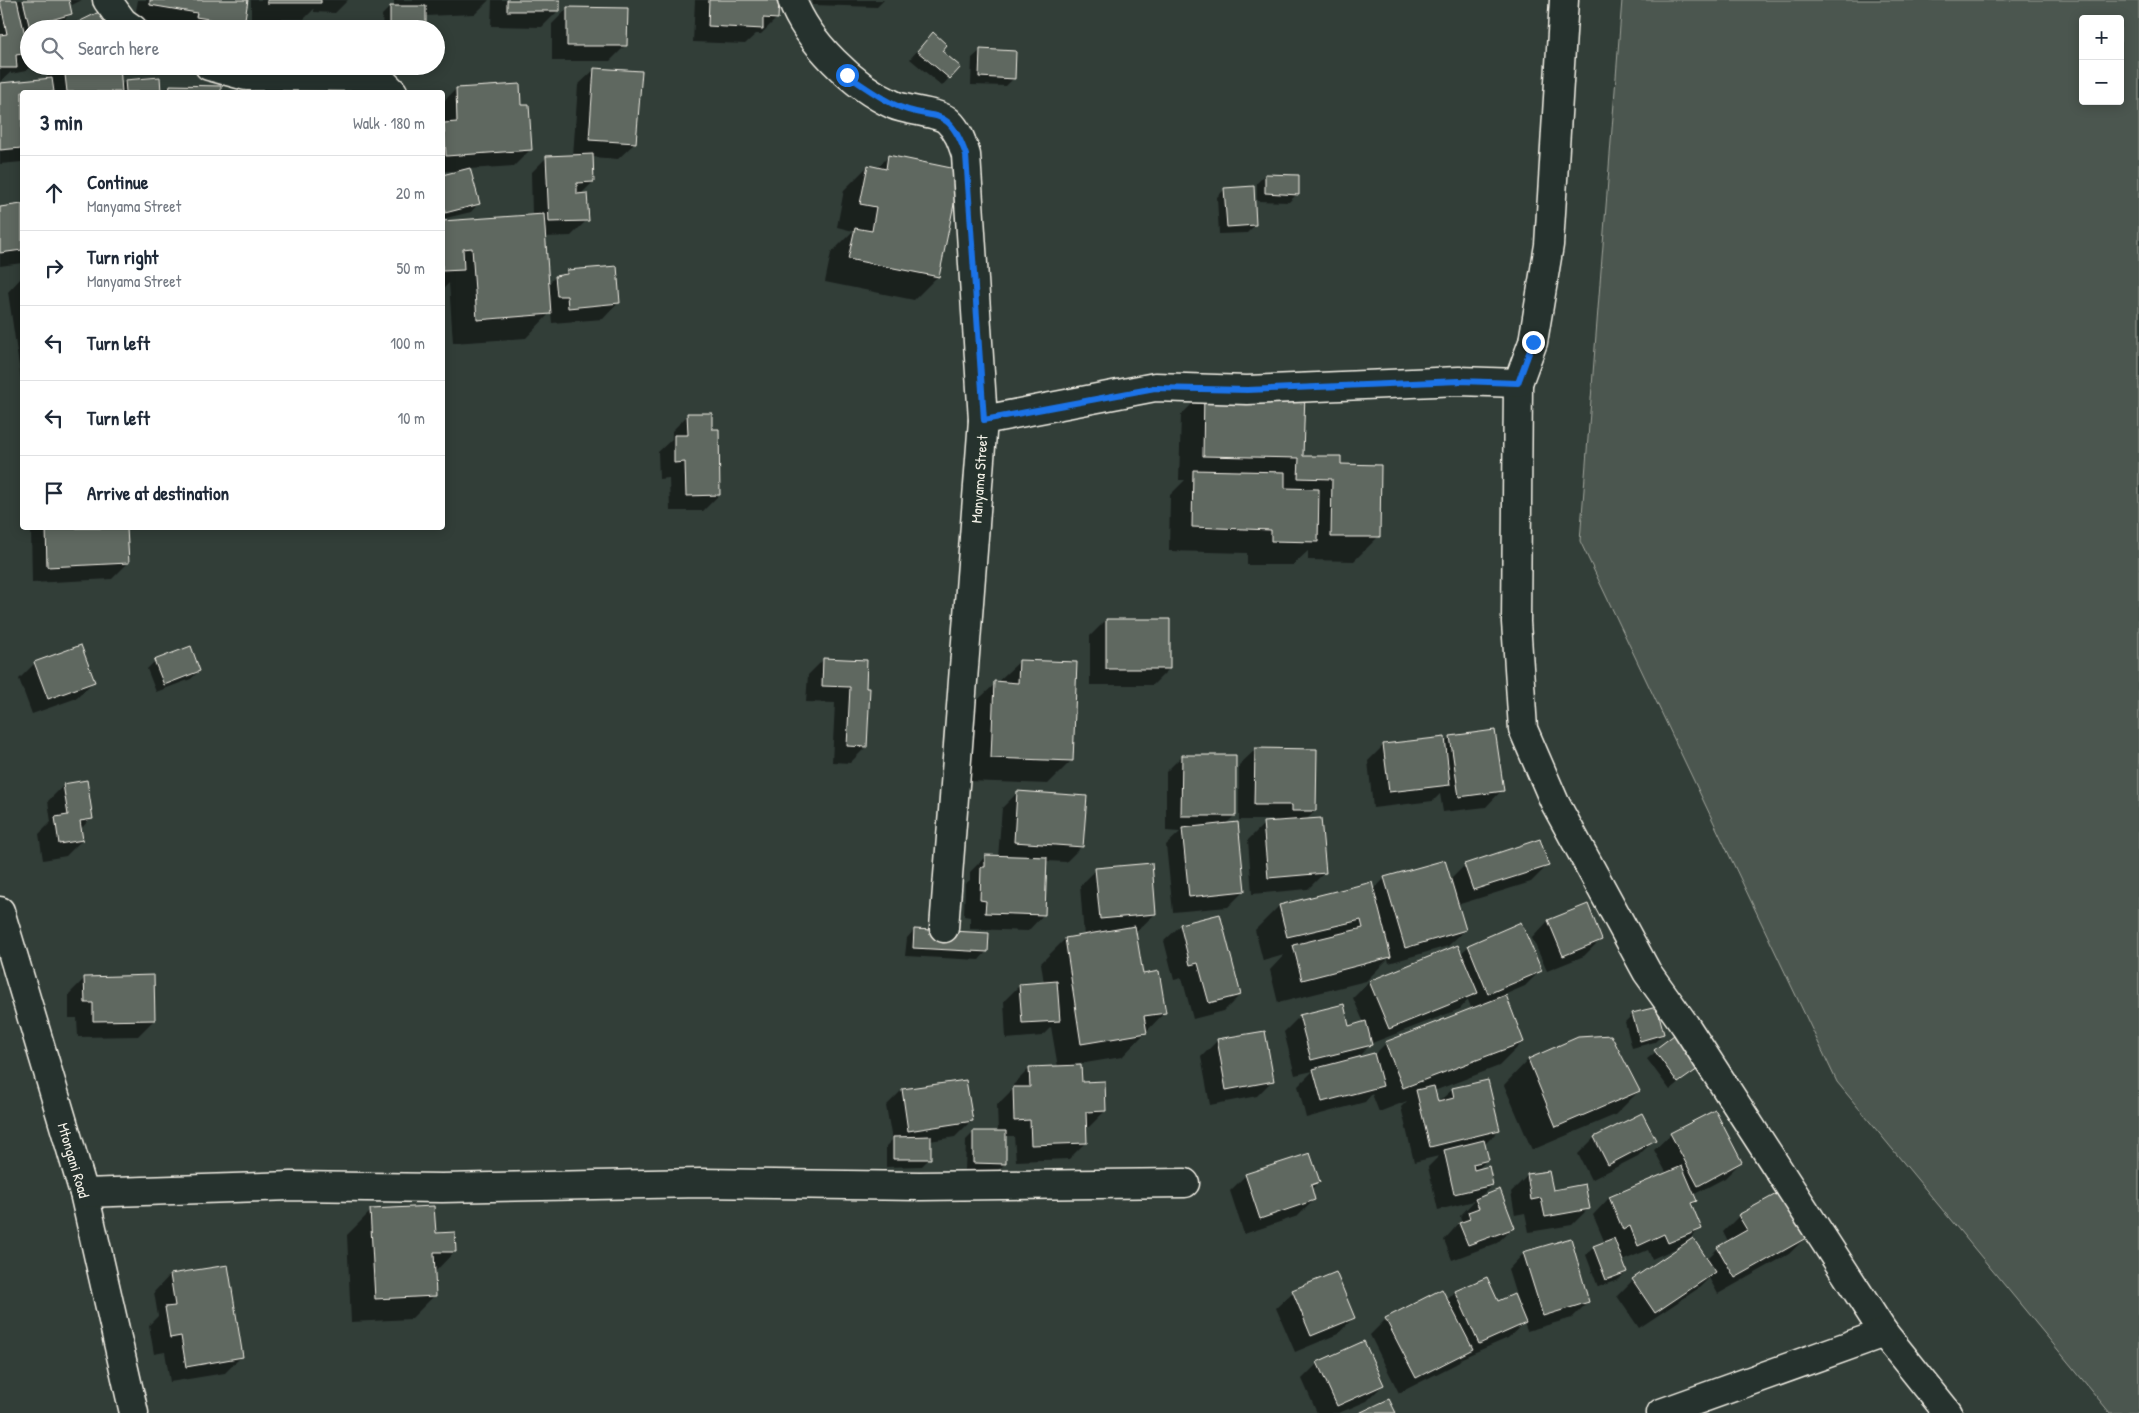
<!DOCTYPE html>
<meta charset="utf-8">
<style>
:root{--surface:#fff;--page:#f2f2f3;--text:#1f2937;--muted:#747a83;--line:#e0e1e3}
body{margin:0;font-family:"Patrick Hand",sans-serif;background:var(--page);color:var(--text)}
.controls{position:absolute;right:15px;top:15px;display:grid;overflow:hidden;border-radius:5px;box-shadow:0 2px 12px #0003}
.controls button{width:45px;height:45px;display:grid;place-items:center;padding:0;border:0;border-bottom:1px solid var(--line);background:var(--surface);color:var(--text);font:25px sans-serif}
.stop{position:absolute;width:15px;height:15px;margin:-11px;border:4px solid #1a73e8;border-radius:50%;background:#fff}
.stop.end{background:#1a73e8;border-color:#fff;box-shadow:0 1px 5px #0008}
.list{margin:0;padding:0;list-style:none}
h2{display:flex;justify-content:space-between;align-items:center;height:65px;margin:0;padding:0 20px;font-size:21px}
h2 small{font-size:16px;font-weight:400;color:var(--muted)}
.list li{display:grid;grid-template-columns:32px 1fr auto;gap:15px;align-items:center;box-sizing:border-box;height:75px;padding:0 20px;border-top:1px solid var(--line)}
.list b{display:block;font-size:19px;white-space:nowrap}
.list p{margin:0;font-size:16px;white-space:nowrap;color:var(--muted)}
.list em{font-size:16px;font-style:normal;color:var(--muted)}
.icon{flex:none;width:28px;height:28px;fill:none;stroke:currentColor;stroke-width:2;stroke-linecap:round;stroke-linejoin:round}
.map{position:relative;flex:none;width:2139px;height:1413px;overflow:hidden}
.search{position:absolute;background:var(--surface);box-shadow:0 2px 12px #0003;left:20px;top:20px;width:425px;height:55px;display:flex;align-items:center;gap:12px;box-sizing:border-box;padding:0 18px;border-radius:28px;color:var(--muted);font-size:19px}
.panel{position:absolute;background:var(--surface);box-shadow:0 2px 12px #0003;left:20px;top:90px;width:425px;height:440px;border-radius:5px}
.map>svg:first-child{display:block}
</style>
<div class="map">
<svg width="2139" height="1413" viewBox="0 0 2139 1413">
<rect width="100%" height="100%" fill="#323e38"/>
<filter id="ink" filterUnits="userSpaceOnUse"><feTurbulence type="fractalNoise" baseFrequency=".02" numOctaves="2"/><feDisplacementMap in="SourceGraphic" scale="10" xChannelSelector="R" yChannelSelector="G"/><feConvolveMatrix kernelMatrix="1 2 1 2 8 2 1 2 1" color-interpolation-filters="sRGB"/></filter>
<g filter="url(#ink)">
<!-- green -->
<path fill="#4c564f" stroke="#a0a49c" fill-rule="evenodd" d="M 1622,0 L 2139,0 L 2139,1413 L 2110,1413 L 1837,1082 L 1580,541 ZM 2083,19 L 2120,19 L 2120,101 L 2083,101 Z"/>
<!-- shadow -->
<path fill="#0007" fill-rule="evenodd" d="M 0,0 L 67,0 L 71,13 L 55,29 L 29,29 L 29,66 L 31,66 L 26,71 L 11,74 L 11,72 L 0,82 Z
M 69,0 L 82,0 L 72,5 Z
M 138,0 L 247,0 L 243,25 L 239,29 L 180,29 L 134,21 Z
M 251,0 L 348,0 L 335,13 L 314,12 L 314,9 L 304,19 L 251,19 Z
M 394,0 L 489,0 L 475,14 L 425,16 L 425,29 L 383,29 L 382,15 L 390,7 L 394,7 Z
M 492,0 L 558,0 L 558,11 L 542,27 L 491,26 Z
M 695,0 L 778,0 L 777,18 L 761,34 L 756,34 L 745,44 L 693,42 Z
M 813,0 L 884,0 L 877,7 L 812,5 Z
M 568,8 L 626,45 L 610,61 L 552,61 L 552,24 Z
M 925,42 L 940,51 L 949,78 L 942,86 L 910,59 Z
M 980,51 L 1014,78 L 1006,86 L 971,85 L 972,58 Z
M 53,66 L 118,66 L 120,86 L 125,81 L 159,78 L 160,92 L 22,92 L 22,162 L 0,164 L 0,85 L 48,80 L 47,72 Z
M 595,69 L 635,143 L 618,159 L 592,157 L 593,182 L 580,195 L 587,220 L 571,236 L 544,237 L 548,284 L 555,277 L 563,276 L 567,271 L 619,302 L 603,319 L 552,323 L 551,312 L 526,338 L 453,343 L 449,283 L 442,290 L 442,222 L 532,216 L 531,173 L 547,157 L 573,156 L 578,85 Z
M 170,86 L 220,87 L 220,92 L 164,92 Z
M 456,89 L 520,106 L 530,150 L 514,166 L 469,169 L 478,204 L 471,212 L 442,219 L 442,176 L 465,171 L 442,171 L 442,103 Z
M 888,157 L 938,276 L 914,300 L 825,282 L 831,253 L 853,231 L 837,227 L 844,190 L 868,166 L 877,168 Z
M 1265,175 L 1297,194 L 1289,202 L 1257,201 L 1257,183 Z
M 1225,189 L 1255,225 L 1247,233 L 1219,234 L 1217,197 Z
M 22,205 L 22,263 L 0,266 L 0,208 Z
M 22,277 L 22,386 L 8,292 Z
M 1205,391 L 1302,457 L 1340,466 L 1378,537 L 1354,561 L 1308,560 L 1308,551 L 1293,565 L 1247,565 L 1247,553 L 1169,551 L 1170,495 L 1185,480 L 1179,480 L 1181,415 Z
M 688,415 L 711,430 L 719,495 L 703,511 L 670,511 L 669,478 L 659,479 L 658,452 L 672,439 L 672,431 Z
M 31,528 L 126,528 L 128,563 L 112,579 L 32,583 Z
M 1106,620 L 1169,669 L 1153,685 L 1090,685 L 1090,636 Z
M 824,659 L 865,661 L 866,747 L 850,763 L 832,762 L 835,703 L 806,702 L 808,675 Z
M 155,661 L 199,671 L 191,679 L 156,692 L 147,669 Z
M 1020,661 L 1072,760 L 1048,784 L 967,781 L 970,707 Z
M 35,663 L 93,682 L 77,698 L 32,714 L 19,679 Z
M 1451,737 L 1502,790 L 1486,807 L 1443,812 L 1440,794 L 1433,801 L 1373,808 L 1368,761 L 1384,745 L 1444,744 Z
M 1256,749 L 1315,811 L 1306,820 L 1324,873 L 1308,889 L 1252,894 L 1248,840 L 1264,824 L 1277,822 L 1277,820 L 1239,820 L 1239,765 Z
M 1182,756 L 1234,816 L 1226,824 L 1244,891 L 1228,907 L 1173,912 L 1166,845 L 1180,832 L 1166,831 L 1166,772 Z
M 64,785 L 91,818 L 80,830 L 82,840 L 66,856 L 43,860 L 39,834 L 51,822 L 48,801 Z
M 1018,792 L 1082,846 L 1066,862 L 1046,861 L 1044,914 L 1028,931 L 970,929 L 970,917 L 964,916 L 965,884 L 970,880 L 970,872 L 986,856 L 998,857 L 1002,808 Z
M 1465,865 L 1547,866 L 1531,882 L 1457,905 L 1465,930 L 1448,946 L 1389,963 L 1388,959 L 1366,981 L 1278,1003 L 1270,970 L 1284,955 L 1263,961 L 1255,930 L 1279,906 L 1373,890 L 1385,878 L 1450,880 Z
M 1096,870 L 1155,914 L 1138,930 L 1135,930 L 1141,975 L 1165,1012 L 1122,1057 L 1073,1065 L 1081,1083 L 1105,1111 L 1089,1127 L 1085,1127 L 1086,1142 L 1069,1159 L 1016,1161 L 1014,1136 L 1005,1136 L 1005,1164 L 997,1171 L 965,1171 L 966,1140 L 974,1132 L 998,1133 L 997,1105 L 1013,1089 L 1013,1085 L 1029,1069 L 1058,1067 L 1051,1027 L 1042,1036 L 1006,1039 L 1004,1001 L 1020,985 L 1044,983 L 1041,963 L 1065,939 L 1084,936 L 1080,886 Z
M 1587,906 L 1601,939 L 1584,956 L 1547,971 L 1532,938 L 1548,921 Z
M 1181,925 L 1240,995 L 1224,1011 L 1193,1019 L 1182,978 L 1174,980 L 1164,941 Z
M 914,930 L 986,952 L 979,960 L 905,956 L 907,938 Z
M 1457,946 L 1460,954 L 1469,946 L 1541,970 L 1525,986 L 1504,995 L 1523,1042 L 1499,1066 L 1434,1091 L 1437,1103 L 1452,1090 L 1487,1082 L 1499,1130 L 1484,1145 L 1488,1159 L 1477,1170 L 1492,1185 L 1478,1199 L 1514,1227 L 1497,1243 L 1452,1260 L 1444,1240 L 1461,1221 L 1460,1216 L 1474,1201 L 1438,1210 L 1428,1167 L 1439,1156 L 1414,1162 L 1401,1107 L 1407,1101 L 1379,1112 L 1372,1094 L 1365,1102 L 1306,1118 L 1298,1086 L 1313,1071 L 1295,1075 L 1284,1032 L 1300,1016 L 1348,1027 L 1364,1023 L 1353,998 L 1369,982 ZM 1468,1000 L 1472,1010 L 1386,1043 L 1373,1056 L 1356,1059 L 1372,1043 L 1460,1009 Z
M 0,950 L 7,965 L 0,972 Z
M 85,978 L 154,1020 L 138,1036 L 78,1037 L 77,1018 L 69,1018 L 69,994 Z
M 1656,1008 L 1663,1034 L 1655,1042 L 1632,1048 L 1625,1022 L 1632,1015 Z
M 1674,1037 L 1697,1068 L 1670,1090 L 1647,1059 Z
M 1578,1038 L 1639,1091 L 1615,1115 L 1532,1150 L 1504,1085 L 1528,1060 Z
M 1217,1041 L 1273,1080 L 1257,1096 L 1210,1105 L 1201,1057 Z
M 902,1090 L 971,1121 L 955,1137 L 930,1141 L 930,1158 L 922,1166 L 886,1167 L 886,1146 L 892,1140 L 886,1106 Z
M 1714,1111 L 1741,1162 L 1725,1178 L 1693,1195 L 1696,1201 L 1691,1206 L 1700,1229 L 1686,1243 L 1706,1260 L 1718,1248 L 1728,1242 L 1723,1232 L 1739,1216 L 1805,1238 L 1789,1254 L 1718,1294 L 1709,1278 L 1699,1288 L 1639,1328 L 1617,1296 L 1633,1280 L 1681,1246 L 1652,1259 L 1648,1250 L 1622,1261 L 1626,1272 L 1618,1280 L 1598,1287 L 1586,1255 L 1594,1247 L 1605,1243 L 1593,1215 L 1609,1198 L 1667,1174 L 1654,1150 L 1671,1134 Z
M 1641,1114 L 1654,1140 L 1638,1156 L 1591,1180 L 1578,1154 L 1594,1138 Z
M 1548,1172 L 1552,1192 L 1589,1208 L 1572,1225 L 1529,1232 L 1525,1213 L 1515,1215 L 1511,1192 L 1527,1176 Z
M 1246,1175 L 1318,1182 L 1311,1190 L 1314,1200 L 1298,1216 L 1244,1234 L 1230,1191 Z
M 371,1211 L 434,1234 L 455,1251 L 434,1273 L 435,1295 L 411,1319 L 351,1322 L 347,1235 Z
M 1524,1253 L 1588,1302 L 1572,1318 L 1527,1331 L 1524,1323 L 1508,1338 L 1462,1358 L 1456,1364 L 1399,1393 L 1370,1335 L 1386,1319 L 1447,1300 L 1455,1292 L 1487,1278 L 1497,1303 L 1518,1302 L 1508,1270 Z
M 227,1267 L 241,1357 L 225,1373 L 170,1382 L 165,1352 L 154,1354 L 149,1325 L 158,1316 L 154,1292 L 170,1275 Z
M 1335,1274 L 1354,1317 L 1338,1334 L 1295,1352 L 1276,1308 L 1293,1292 Z
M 1318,1363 L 1383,1385 L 1367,1401 L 1339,1413 L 1317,1413 L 1302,1379 Z"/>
<!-- building -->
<path fill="#5f6861" stroke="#f4f1e8" d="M 0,0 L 17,0 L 29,53 L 16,55 L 17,68 L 0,68 L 0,35 L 7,34 Z
M 23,0 L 69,0 L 72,14 L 44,22 L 46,29 L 30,29 Z
M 150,0 L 248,0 L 244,25 L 196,17 L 197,13 L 150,5 Z
M 267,0 L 321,0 L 321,3 L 267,3 Z
M 507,0 L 560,0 L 560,11 L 507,11 Z
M 709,0 L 779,0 L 778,19 L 763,18 L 763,29 L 708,26 Z
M 390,6 L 426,6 L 426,29 L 390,29 Z
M 567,7 L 628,8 L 627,46 L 567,46 Z
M 101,11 L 110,29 L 74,29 L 72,25 Z
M 933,32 L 947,45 L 942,51 L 961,67 L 950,79 L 917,51 Z
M 980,49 L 1016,51 L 1015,79 L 979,77 Z
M 64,66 L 120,66 L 122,92 L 67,92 Z
M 594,68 L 642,71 L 636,143 L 589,140 Z
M 160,77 L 161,92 L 126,92 L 125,80 Z
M 52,78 L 54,92 L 22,92 L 22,148 L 0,150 L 0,83 Z
M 520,84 L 521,105 L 529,105 L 532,150 L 446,156 L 444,123 L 457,122 L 456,88 Z
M 170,85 L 221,86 L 221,92 L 169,92 Z
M 593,154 L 594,182 L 577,183 L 577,194 L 587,193 L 589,221 L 549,222 L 546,156 Z
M 888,155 L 961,170 L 939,277 L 848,259 L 855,228 L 872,231 L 876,207 L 860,204 L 868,165 L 886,169 Z
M 470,168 L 480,204 L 445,213 L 442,175 Z
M 1265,174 L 1299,175 L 1299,195 L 1265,193 Z
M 1254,186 L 1256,225 L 1227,227 L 1224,188 Z
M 22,204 L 22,250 L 0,253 L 0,207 Z
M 544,214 L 551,314 L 477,320 L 472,248 L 463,249 L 464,270 L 442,271 L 442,221 Z
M 617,266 L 620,303 L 568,308 L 567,296 L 557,296 L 555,276 L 567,274 L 567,270 Z
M 1204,390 L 1305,392 L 1303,456 L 1341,456 L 1341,464 L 1381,465 L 1380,537 L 1331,537 L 1332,479 L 1298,478 L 1299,458 L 1203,456 Z
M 687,413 L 712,413 L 712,429 L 719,429 L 720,495 L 686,496 L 685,462 L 674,463 L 674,435 L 688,435 Z
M 1193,470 L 1285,472 L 1285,488 L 1319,489 L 1318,542 L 1271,541 L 1271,530 L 1192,527 Z
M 46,528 L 127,528 L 129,563 L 47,567 Z
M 1106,619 L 1170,619 L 1170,669 L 1106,669 Z
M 81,645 L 95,682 L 48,699 L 34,662 Z
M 191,646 L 200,671 L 164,685 L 154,660 Z
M 823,658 L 867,660 L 866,688 L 870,688 L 867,747 L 847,746 L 850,687 L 822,686 Z
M 1019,660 L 1077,662 L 1073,761 L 991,758 L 994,681 L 1018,683 Z
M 1495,730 L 1504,791 L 1459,797 L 1450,736 Z
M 1445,737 L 1450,785 L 1389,792 L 1383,744 Z
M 1255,748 L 1317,749 L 1316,811 L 1292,811 L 1292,805 L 1254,805 Z
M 1182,755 L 1236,755 L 1236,816 L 1181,816 Z
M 87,780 L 93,819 L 80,821 L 83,840 L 59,844 L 55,817 L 68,815 L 63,784 Z
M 1017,791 L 1087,796 L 1083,847 L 1014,842 Z
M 1321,818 L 1326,873 L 1268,878 L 1263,822 Z
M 1238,822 L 1245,891 L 1189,897 L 1182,828 Z
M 1540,839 L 1549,866 L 1473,890 L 1464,864 Z
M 985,855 L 1047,857 L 1045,915 L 985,913 L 986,901 L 980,900 L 981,867 L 985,867 Z
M 1445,860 L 1466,930 L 1405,948 L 1384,877 Z
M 1152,863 L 1156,914 L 1100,919 L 1095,868 Z
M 1372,882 L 1391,957 L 1302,980 L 1293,945 L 1363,928 L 1361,920 L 1287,937 L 1279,905 Z
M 1588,904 L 1602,940 L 1563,956 L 1548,920 Z
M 1220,914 L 1241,995 L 1209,1003 L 1198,963 L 1190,965 L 1180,924 Z
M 1521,922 L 1542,971 L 1488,994 L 1468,945 Z
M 1135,926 L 1143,974 L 1159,971 L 1166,1013 L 1144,1016 L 1147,1033 L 1081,1044 L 1065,938 Z
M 914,929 L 989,933 L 988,952 L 913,948 Z
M 1458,945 L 1478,993 L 1389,1029 L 1369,981 Z
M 154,975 L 155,1020 L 93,1021 L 93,1003 L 85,1003 L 84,977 Z
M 1057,981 L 1060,1021 L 1022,1023 L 1019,984 Z
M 1506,995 L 1524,1042 L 1403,1088 L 1385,1042 Z
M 1344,1004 L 1349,1026 L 1366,1021 L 1372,1045 L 1311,1060 L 1299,1015 Z
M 1657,1007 L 1664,1034 L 1640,1041 L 1632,1013 Z
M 1265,1031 L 1274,1081 L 1226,1090 L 1217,1039 Z
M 1611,1035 L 1640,1091 L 1556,1127 L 1528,1059 L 1578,1037 Z
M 1674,1035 L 1698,1069 L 1678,1083 L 1654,1050 Z
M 1374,1053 L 1383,1086 L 1322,1102 L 1313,1069 Z
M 1081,1065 L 1082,1082 L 1105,1081 L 1106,1111 L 1086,1112 L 1087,1143 L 1031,1145 L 1030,1120 L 1014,1121 L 1013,1087 L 1030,1087 L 1029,1067 Z
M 966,1080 L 973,1121 L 908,1131 L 902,1089 Z
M 1488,1080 L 1500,1130 L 1430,1147 L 1416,1090 L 1434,1086 L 1438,1102 L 1454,1098 L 1452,1088 Z
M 1715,1110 L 1742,1162 L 1698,1186 L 1670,1133 Z
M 1642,1113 L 1656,1140 L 1608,1165 L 1594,1137 Z
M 973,1131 L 1006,1131 L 1006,1164 L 973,1163 Z
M 931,1136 L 931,1159 L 893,1159 L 893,1137 Z
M 1484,1140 L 1489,1160 L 1473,1164 L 1474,1170 L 1489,1166 L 1493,1185 L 1454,1194 L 1444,1150 Z
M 1310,1153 L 1320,1182 L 1311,1185 L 1315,1200 L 1260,1219 L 1245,1174 Z
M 1682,1166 L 1697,1201 L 1691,1203 L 1702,1229 L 1668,1243 L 1664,1234 L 1638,1246 L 1630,1226 L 1623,1230 L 1609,1197 Z
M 1549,1171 L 1553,1190 L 1585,1184 L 1590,1209 L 1545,1217 L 1541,1198 L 1531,1200 L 1527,1174 Z
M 1500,1189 L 1515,1228 L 1468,1245 L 1459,1223 L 1470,1219 L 1468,1212 L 1479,1208 L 1475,1199 Z
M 1780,1192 L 1806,1238 L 1735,1278 L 1717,1247 L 1747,1230 L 1738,1215 Z
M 434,1206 L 436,1233 L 455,1232 L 456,1252 L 434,1252 L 436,1296 L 375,1299 L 370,1209 Z
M 1571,1238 L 1589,1302 L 1543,1316 L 1523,1252 Z
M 1614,1238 L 1627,1272 L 1606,1280 L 1593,1246 Z
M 1693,1238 L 1716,1272 L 1655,1313 L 1632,1279 Z
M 228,1265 L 243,1357 L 186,1367 L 181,1336 L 170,1338 L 165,1307 L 175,1306 L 170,1274 Z
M 1336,1272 L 1355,1318 L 1311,1336 L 1292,1290 Z
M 1487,1277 L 1498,1301 L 1514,1294 L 1526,1323 L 1479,1344 L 1455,1291 Z
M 1442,1289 L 1473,1349 L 1416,1378 L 1385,1318 Z
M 1364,1341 L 1384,1385 L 1337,1406 L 1317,1362 Z
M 1389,1399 L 1396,1413 L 1359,1413 Z"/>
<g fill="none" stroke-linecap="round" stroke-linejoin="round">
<defs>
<g id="minor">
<path d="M 107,0 L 123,22 L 133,29"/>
<path d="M 792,0 C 807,41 854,87 894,105 C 907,111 939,112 948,121 C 958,130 962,142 966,155 L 983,420 L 944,928"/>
<path d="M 1564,0 L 1549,245 L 1533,342 L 1518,383 L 1516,622 L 1523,729 L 1555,803 L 1647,972 L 1685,1025 L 1884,1333 L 1948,1413"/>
<path d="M 209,66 L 246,76 L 368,77 L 385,84 L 393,92"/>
<path d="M 983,420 L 1155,387 L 1247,390 L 1459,381 L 1518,383"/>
<path id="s1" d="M 0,911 L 84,1193 L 134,1413"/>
<path d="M 84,1193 L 291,1186 L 442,1188 L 701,1183 L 920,1186 L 1185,1183"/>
<path d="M 1661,1413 L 1884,1333"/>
</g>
</defs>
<!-- minor casing -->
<use href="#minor" stroke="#f4f1e8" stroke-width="31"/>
<!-- minor -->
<use href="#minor" stroke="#26332d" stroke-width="28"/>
</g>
</g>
<g fill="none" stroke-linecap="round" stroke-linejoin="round" filter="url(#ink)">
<!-- route -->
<path stroke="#1a73e8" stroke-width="6" d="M 847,75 C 862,85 877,96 893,104 C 932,124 947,100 966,155 L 984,420 L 1155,388 L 1247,390 L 1459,381 L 1518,383 L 1533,342"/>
</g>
<g text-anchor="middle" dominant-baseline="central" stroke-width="5" stroke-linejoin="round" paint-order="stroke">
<!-- street labels -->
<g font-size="15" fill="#f4f1e8" stroke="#26332d">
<text transform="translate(979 479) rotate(-86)">Manyama Street</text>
<text stroke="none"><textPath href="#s1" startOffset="260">Mtongani Road</textPath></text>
</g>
</g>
</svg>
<div class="controls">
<button>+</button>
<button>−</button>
</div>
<div class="stop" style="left:847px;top:75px"></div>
<div class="stop end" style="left:1533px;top:342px"></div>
<div class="search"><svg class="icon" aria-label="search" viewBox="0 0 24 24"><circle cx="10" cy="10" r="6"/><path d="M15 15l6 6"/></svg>Search here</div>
<section class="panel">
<h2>3 min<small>Walk · 180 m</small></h2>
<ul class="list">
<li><svg class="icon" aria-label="ahead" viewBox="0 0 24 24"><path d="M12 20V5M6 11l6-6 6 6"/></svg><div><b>Continue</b><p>Manyama Street</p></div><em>20 m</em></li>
<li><svg class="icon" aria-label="right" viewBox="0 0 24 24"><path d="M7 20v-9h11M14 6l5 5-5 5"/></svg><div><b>Turn right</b><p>Manyama Street</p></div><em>50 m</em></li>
<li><svg class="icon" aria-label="left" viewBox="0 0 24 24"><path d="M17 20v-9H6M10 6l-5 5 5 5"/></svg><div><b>Turn left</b></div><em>100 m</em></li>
<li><svg class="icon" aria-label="left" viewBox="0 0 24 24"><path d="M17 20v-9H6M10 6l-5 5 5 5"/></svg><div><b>Turn left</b></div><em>10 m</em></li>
<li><svg class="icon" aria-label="arrive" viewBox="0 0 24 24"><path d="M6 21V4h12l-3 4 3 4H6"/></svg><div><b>Arrive at destination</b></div></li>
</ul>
</section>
</div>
